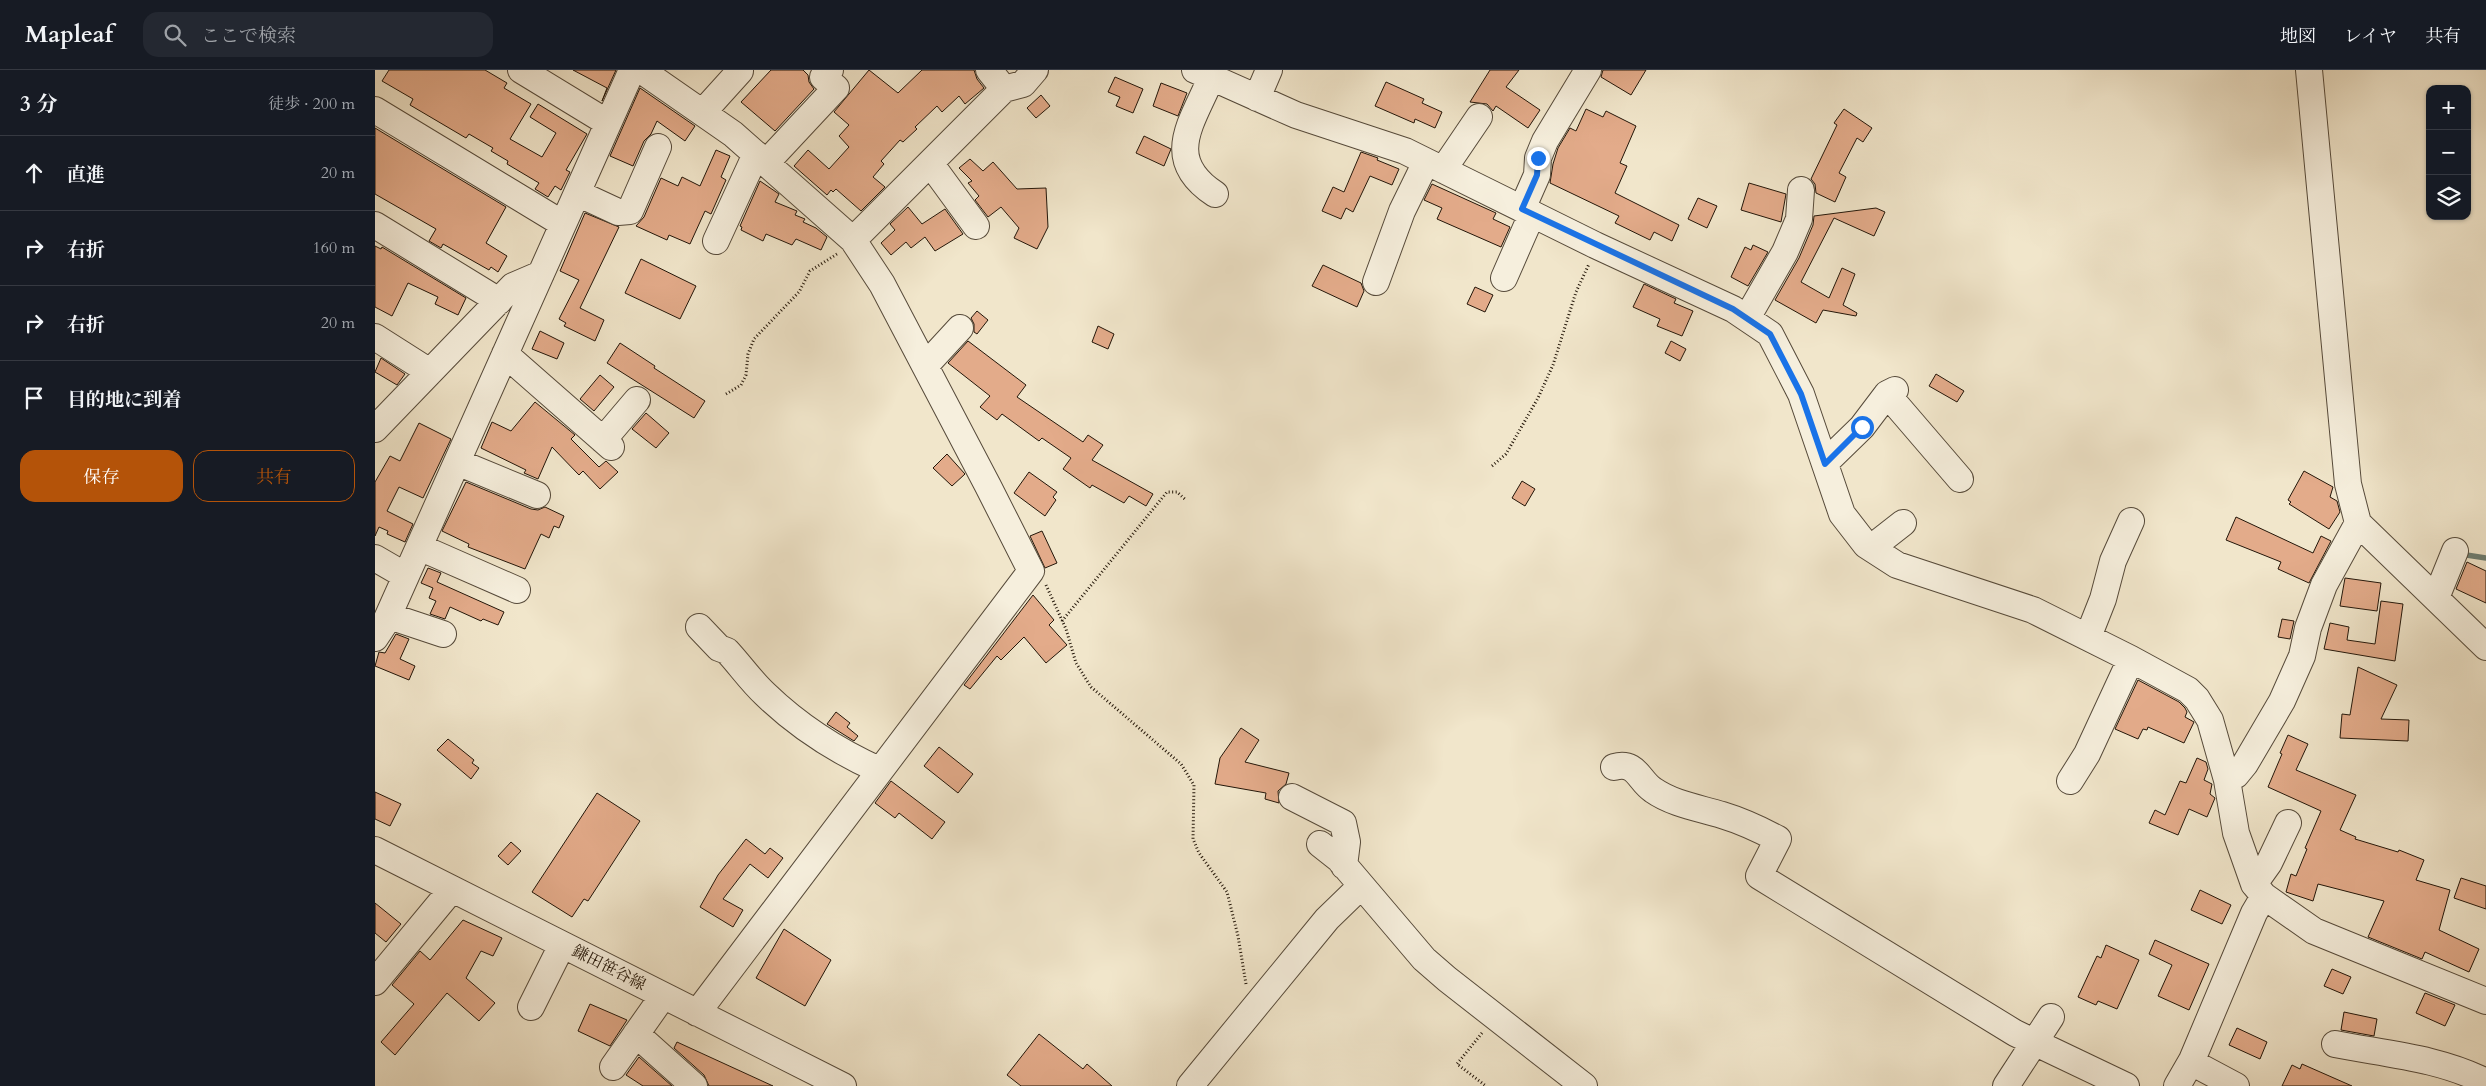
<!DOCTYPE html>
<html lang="ja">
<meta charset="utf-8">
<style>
:root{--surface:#171b24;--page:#242831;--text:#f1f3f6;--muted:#9ea1a6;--line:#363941;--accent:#b45309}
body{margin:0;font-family:Cardo,"Noto Serif JP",serif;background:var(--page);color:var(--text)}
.controls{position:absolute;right:15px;top:15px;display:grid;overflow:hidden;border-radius:10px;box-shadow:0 1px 4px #0004}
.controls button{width:45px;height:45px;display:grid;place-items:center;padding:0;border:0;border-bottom:1px solid var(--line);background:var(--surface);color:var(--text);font:25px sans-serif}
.stop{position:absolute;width:15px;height:15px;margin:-11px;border:4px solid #1a73e8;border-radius:50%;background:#fff}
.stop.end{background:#1a73e8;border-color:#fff;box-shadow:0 1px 5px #0008}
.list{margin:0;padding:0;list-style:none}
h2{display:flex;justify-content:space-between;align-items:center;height:65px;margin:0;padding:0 20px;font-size:21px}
h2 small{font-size:16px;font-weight:400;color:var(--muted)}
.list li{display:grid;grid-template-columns:32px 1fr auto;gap:15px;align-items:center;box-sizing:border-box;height:75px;padding:0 20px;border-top:1px solid var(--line)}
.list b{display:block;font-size:19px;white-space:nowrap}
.list em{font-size:16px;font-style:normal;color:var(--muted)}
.actions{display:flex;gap:10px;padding:15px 20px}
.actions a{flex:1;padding:11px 0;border:1px solid var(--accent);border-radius:15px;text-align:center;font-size:18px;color:var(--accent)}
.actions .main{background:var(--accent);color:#fff}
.icon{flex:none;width:28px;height:28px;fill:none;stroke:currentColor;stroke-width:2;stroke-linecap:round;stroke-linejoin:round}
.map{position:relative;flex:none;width:2111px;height:1016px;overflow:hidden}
header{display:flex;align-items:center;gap:30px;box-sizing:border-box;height:70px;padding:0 25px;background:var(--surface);border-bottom:1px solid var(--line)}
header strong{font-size:24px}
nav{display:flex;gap:28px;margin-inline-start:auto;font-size:18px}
.search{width:350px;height:45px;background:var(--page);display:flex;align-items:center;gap:12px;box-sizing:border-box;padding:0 18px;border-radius:15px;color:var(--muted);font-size:19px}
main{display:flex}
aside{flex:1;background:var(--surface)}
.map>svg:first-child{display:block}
</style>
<header>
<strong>Mapleaf</strong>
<div class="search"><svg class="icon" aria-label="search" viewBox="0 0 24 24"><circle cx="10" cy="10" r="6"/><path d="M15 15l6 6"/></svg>ここで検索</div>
<nav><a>地図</a><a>レイヤ</a><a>共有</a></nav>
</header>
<main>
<aside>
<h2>3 分<small>徒歩 · 200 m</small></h2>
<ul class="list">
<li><svg class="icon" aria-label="ahead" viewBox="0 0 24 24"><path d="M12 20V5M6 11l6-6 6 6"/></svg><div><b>直進</b></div><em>20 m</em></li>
<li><svg class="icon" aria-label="right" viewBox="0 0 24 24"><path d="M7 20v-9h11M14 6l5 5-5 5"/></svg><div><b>右折</b></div><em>160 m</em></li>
<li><svg class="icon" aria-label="right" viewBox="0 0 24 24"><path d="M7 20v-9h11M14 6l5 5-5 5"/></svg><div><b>右折</b></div><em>20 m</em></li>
<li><svg class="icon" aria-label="arrive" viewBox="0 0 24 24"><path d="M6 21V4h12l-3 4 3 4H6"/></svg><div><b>目的地に到着</b></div></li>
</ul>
<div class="actions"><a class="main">保存</a><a>共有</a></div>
</aside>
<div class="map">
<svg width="2111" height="1016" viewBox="0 0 2111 1016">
<rect width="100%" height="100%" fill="#f1e6cb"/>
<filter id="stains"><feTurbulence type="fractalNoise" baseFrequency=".004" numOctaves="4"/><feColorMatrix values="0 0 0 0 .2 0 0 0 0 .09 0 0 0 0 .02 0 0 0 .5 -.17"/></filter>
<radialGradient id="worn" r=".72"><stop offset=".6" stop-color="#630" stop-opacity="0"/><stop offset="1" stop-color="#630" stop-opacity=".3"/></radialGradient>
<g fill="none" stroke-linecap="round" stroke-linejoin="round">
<!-- stream -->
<path stroke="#6b7c71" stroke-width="5.5" d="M 2085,484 L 2111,488"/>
</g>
<!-- building -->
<path fill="#e3ab8a" stroke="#231609" d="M 14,0 L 110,0 L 132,13 L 129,18 L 156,34 L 135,69 L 167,87 L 181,63 L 155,47 L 163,34 L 212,64 L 191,100 L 195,102 L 186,120 L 180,116 L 173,127 L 160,119 L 164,113 L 132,94 L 133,91 L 116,81 L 118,78 L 94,64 L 91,68 L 35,35 L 38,29 L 7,11 Z
M 198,0 L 241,0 L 227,31 L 232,18 Z
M 396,0 L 428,0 L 433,5 L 434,12 L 439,19 L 400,61 L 366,32 Z
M 494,0 L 523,23 L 547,0 L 599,0 L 602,9 L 609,18 L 590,34 L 584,26 L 567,42 L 562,36 L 540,57 L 542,59 L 528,72 L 525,70 L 506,91 L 509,94 L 498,107 L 510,117 L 486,141 L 461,119 L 458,122 L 456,120 L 452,125 L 419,96 L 433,80 L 454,99 L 474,77 L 464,66 L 474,55 L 459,42 Z
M 1115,0 L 1144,0 L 1131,17 L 1165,40 L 1153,58 L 1121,36 L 1118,41 L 1112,34 L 1095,32 Z
M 1228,0 L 1271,0 L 1256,25 L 1226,7 Z
M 740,7 L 768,19 L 758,43 L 741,36 L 745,27 L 733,22 Z
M 1011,12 L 1049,29 L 1047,33 L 1067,42 L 1060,58 L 1040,49 L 1039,53 L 1000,36 Z
M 786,13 L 812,23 L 803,46 L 778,36 Z
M 265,18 L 320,56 L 310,71 L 282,51 L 276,64 L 269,71 L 258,96 L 235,86 Z
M 666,25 L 675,36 L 661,48 L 652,38 Z
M 1211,39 L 1228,47 L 1231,41 L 1261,56 L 1245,93 L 1252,96 L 1240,123 L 1304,155 L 1297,171 L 1279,162 L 1275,170 L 1240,153 L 1244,146 L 1175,113 L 1178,94 L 1183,78 L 1195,58 L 1201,61 Z
M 1469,39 L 1497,58 L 1488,72 L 1482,68 L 1464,103 L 1471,107 L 1460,132 L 1441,123 L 1440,114 L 1436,109 L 1462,55 L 1459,53 Z
M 0,58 L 131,137 L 111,173 L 132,186 L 123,202 L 116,197 L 114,200 L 68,174 L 66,178 L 54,171 L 61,159 L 0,124 Z
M 769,66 L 796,79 L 789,96 L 761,83 Z
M 341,80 L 355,86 L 346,107 L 351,110 L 336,144 L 330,141 L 315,174 L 294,165 L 292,170 L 261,156 L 269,147 L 286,108 L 303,116 L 307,107 L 325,116 Z
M 986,82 L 1003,88 L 1002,90 L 1024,99 L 1017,115 L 995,106 L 978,142 L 971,138 L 966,149 L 947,141 L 958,117 L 969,122 Z
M 595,89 L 608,101 L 618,92 L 642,119 L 671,118 L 673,157 L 662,179 L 639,168 L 644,158 L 626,137 L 613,147 L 600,130 L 604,126 L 593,113 L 597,111 L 584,98 Z
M 385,111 L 404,124 L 400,132 L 422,141 L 420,145 L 430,149 L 428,152 L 441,158 L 452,167 L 446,180 L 421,169 L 417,175 L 391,164 L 388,171 L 366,160 L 367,157 L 365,156 Z
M 1374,113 L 1411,124 L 1406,152 L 1366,140 Z
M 1057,114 L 1121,143 L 1118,149 L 1135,157 L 1126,177 L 1062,149 L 1067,138 L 1049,130 Z
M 1323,128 L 1342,136 L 1332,158 L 1313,149 Z
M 533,137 L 547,154 L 570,139 L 588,164 L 560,181 L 550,167 L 536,178 L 531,172 L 516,185 L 506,173 L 520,160 L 515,154 Z
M 1501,138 L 1510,142 L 1499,166 L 1459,148 L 1426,212 L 1454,228 L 1467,198 L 1480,204 L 1468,235 L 1482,243 L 1481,246 L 1448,240 L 1441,253 L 1400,230 L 1424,188 L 1438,155 L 1439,146 Z
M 210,143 L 244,157 L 205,238 L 229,250 L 220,271 L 189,256 L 191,253 L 184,249 L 204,210 L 185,201 Z
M 1378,175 L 1393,182 L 1373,216 L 1356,207 L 1370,177 L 1376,180 Z
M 0,176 L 6,179 L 7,177 L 91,228 L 83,245 L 60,234 L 63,227 L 33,213 L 17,246 L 0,237 Z
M 266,189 L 321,216 L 305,249 L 250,223 Z
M 948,195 L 986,213 L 989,221 L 982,237 L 937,216 Z
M 1269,214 L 1301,229 L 1299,233 L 1318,241 L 1307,266 L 1282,256 L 1285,249 L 1258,237 Z
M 1100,217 L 1118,225 L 1110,242 L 1092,234 Z
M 602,241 L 613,250 L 602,264 L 599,262 L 599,254 L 596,248 Z
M 723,256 L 739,264 L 733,279 L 717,272 Z
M 165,261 L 189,273 L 182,289 L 157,279 Z
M 593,271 L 651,315 L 642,327 L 708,372 L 713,365 L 728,375 L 717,390 L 778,424 L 771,436 L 754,426 L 749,433 L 717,415 L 715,418 L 688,399 L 696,388 L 667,368 L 664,371 L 627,344 L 622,350 L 605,337 L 615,326 L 573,293 Z
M 1296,271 L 1311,279 L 1305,291 L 1290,283 Z
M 245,273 L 280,296 L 279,298 L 330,331 L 319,348 L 232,293 Z
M 6,288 L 30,304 L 22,315 L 0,302 Z
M 1561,304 L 1589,321 L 1582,332 L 1554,316 Z
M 225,305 L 239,317 L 219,341 L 205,329 Z
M 160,332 L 200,365 L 196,369 L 224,397 L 231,391 L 243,402 L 225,419 L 208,401 L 204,405 L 177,377 L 163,409 L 149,403 L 151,400 L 106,378 L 117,352 L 136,361 Z
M 271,343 L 294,363 L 281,378 L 257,359 Z
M 44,353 L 76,369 L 48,428 L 24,417 L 12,441 L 38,454 L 30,472 L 12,464 L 13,461 L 4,457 L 0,466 L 0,412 L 15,386 L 25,391 Z
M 572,384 L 590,404 L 577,416 L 558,398 Z
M 1929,401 L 1958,417 L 1955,427 L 1962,431 L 1965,442 L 1954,459 L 1914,434 L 1916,432 L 1913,430 Z
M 654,402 L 682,422 L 678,427 L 681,430 L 670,446 L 639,423 Z
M 1147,411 L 1160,419 L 1150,436 L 1137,428 Z
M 91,412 L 156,439 L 163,440 L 170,437 L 189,446 L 184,458 L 179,456 L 174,468 L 166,464 L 150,499 L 93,477 L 94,474 L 67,461 Z
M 1861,447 L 1938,483 L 1946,466 L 1956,471 L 1934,513 L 1903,499 L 1906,492 L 1851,470 Z
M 667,461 L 682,493 L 670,498 L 655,466 Z
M 2092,492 L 2111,501 L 2111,533 L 2081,519 Z
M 53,498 L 66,503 L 62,512 L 129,542 L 123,555 L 108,549 L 106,551 L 75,537 L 70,549 L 55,544 L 61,531 L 54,528 L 58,518 L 46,513 Z
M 1970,508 L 2006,513 L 2002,541 L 1965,536 Z
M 658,525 L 679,550 L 674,555 L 692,575 L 671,593 L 649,567 L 626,590 L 622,586 L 595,619 L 589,615 Z
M 2006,531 L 2028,534 L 2020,591 L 1949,579 L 1955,553 L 1974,557 L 1972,570 L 2000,574 Z
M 1907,549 L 1919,551 L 1915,569 L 1903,567 Z
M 21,564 L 34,569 L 25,589 L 40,596 L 34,610 L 0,596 L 4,582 L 10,583 Z
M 1983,597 L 2022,615 L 2006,649 L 2034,650 L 2033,671 L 1965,668 L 1967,644 L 1975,645 Z
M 1763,610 L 1804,632 L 1810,638 L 1812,642 L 1810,647 L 1819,652 L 1809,673 L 1773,657 L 1772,660 L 1768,659 L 1763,669 L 1740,659 Z
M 461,642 L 475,653 L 472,657 L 483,666 L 479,671 L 452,654 Z
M 866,658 L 884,670 L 870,692 L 914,703 L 911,714 L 903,721 L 904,733 L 890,729 L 891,723 L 840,714 L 845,688 Z
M 1913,665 L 1933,674 L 1921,700 L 1981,725 L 1965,760 L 1981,767 L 1980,769 L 2023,782 L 2024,780 L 2049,790 L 2041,810 L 2075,820 L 2064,860 L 2104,879 L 2094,902 L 2050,882 L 2047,889 L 1993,867 L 2009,831 L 1943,814 L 1938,831 L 1911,822 L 1916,804 L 1921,806 L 1932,779 L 1930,778 L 1946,741 L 1893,717 L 1907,684 L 1905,683 Z
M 73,669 L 99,690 L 97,693 L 104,698 L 96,709 L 62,680 Z
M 564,677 L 598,704 L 583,723 L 549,696 Z
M 1822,688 L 1831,692 L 1833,699 L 1829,710 L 1837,714 L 1835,724 L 1840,728 L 1832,747 L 1814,739 L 1803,765 L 1774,753 L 1780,740 L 1790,745 L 1805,711 L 1811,713 Z
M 516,711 L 570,752 L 557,769 L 524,743 L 520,748 L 500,733 Z
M 0,722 L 26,734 L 15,756 L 0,749 Z
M 222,723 L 265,751 L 213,831 L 209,829 L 197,847 L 157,822 Z
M 371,769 L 390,784 L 395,778 L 408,788 L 393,808 L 375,794 L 348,829 L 368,840 L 358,857 L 325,837 L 343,805 Z
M 136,772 L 146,781 L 133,795 L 123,786 Z
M 2086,808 L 2111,816 L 2111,839 L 2079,828 Z
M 1825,820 L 1856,835 L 1847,854 L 1816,840 Z
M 0,833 L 26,854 L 11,872 L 0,863 Z
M 88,850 L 127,868 L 118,886 L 106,881 L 91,908 L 120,933 L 104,951 L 72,923 L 20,985 L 6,972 L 39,934 L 17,915 L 45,881 L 55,890 Z
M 409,859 L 456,890 L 430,936 L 381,908 Z
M 1780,870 L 1834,894 L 1814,940 L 1783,926 L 1797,895 L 1774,884 Z
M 1731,875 L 1764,890 L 1742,939 L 1723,931 L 1721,935 L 1703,927 L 1722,886 L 1726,888 Z
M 1957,899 L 1976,907 L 1968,924 L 1949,916 Z
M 2050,923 L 2080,935 L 2070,956 L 2041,943 Z
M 215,934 L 252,950 L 235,976 L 203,961 Z
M 1969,942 L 2002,949 L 1999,966 L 1966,960 Z
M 1862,958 L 1892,972 L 1885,989 L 1854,975 Z
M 664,964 L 708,999 L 712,994 L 737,1016 L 646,1016 L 632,1005 Z
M 302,972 L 398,1016 L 334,1016 L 329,1005 L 299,978 Z
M 264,987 L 297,1016 L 268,1016 L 251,1005 Z
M 1927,994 L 1977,1016 L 1907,1016 L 1917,995 L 1925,999 Z"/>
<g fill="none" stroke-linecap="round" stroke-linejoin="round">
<defs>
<path id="minor" d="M 146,0 L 233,53
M 266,0 L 358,64 L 478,170 L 507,214 L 613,416 L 656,501 L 322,943
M 820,0 L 921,45 L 1030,81 L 1220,175 L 1358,239 L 1395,264 L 1426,324 L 1467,444 L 1491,475 L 1522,495 L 1658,540 L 1756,589 L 1813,620 L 1822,629 L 1835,650 L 1852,710 L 1861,763 L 1879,814 L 1889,826 L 1939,861 L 2111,931
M 1934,0 L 1973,414 L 1983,453 L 2111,577
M 836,8 C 817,53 787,89 840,124
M 629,19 L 648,14 L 660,0
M 882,28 L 894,0
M 0,40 L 188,154
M 328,42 L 365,1 L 364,0
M 391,93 L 461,18 L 448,7 L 455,0
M 555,93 L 601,156
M 1068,100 L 1104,47
M 202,123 L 243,142 L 255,141 L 283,77
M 1147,139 L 1162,105 L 1163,88 L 1170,71 L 1213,0
M 0,155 L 124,231
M 478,170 L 629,19 L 614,0
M 341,171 L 381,84
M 1129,208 L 1157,144
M 1001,212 L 1027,141 L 1051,92
M 1372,248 L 1410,182 L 1424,149 L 1426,120
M 0,267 L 55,302
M 130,284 L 236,377
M 550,296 L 585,258
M 1512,324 L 1585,409
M 0,359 L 138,216 L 166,204
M 228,370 L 262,330
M 82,392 L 162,425
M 1450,393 L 1487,357 L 1512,324 L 1520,320
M 44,477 L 142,520
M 1496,478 L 1528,453
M 0,488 L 31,506
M 2061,528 L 2080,481
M 14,546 L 68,564
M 324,557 L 344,578 L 352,581 C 365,595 376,611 390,624 C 423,656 462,681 504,700
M 1713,567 L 1728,529 L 1738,491 L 1756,451
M 0,568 L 10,553 L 257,0
M 1239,697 C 1262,691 1263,710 1278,720 C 1298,734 1324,738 1347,745 C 1367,751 1384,759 1403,769 L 1384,806 L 1640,963 L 1751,1016
M 1852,710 L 1861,705 L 1870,694 L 1907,631 L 1927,586 L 1933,558 L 1949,515 L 1983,453
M 1695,711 L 1712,684 L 1756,589
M 917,727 L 968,753 L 972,772 L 969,796
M 945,774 L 964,789 L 1049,889 L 1072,909 L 1209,1016
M 0,780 L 468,1016
M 1879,814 L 1894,793 L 1913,753
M 0,912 L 77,819
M 156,937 L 187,875
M 261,964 L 319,1016
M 1960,974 C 2011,984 2065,988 2111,1012
M 1816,992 L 1861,1016
M 238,997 L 288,926
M 815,1016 L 952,849 L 986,816
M 1631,1016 L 1676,947
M 1802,1016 L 1817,990 L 1879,843 L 1889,826"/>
</defs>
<!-- minor casing -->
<use href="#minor" stroke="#564a3a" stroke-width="28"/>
<!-- path -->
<path stroke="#231609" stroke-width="3" stroke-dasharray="1 2.5" stroke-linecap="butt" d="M 351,324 L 366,315 L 371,305 L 373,284 L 379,269 L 424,222 L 435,201 L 462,184
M 1117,396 L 1131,384 L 1163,328 L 1178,295 L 1201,222 L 1214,194
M 671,515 L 691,559 L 701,593 L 716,617 L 806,694 L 819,715 L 818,769 L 824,783 L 852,822 L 863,866 L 871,914
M 687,551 L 792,422 L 802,422 L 811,430
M 1107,963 L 1082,994 L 1111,1016"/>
<!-- minor -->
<use href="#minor" stroke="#f6efdd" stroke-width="26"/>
</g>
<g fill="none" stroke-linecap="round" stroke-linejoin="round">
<!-- route -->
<path stroke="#1a73e8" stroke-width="6" d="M 1163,88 L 1162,105 L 1147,139 L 1358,239 L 1395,264 L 1426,324 L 1450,394 L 1487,357"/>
</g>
<g text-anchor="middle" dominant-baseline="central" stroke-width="4" stroke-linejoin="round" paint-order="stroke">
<!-- street labels -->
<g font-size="16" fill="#231609" stroke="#f6efdd">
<text transform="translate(234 898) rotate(27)">鎌田笹谷線</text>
</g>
</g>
<rect width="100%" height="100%" filter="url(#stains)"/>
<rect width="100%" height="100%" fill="url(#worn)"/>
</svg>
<div class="controls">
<button>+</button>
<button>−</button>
<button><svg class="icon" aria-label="layers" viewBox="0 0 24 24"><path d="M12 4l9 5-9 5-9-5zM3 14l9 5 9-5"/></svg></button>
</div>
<div class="stop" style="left:1487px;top:357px"></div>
<div class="stop end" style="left:1163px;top:88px"></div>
</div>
</main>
